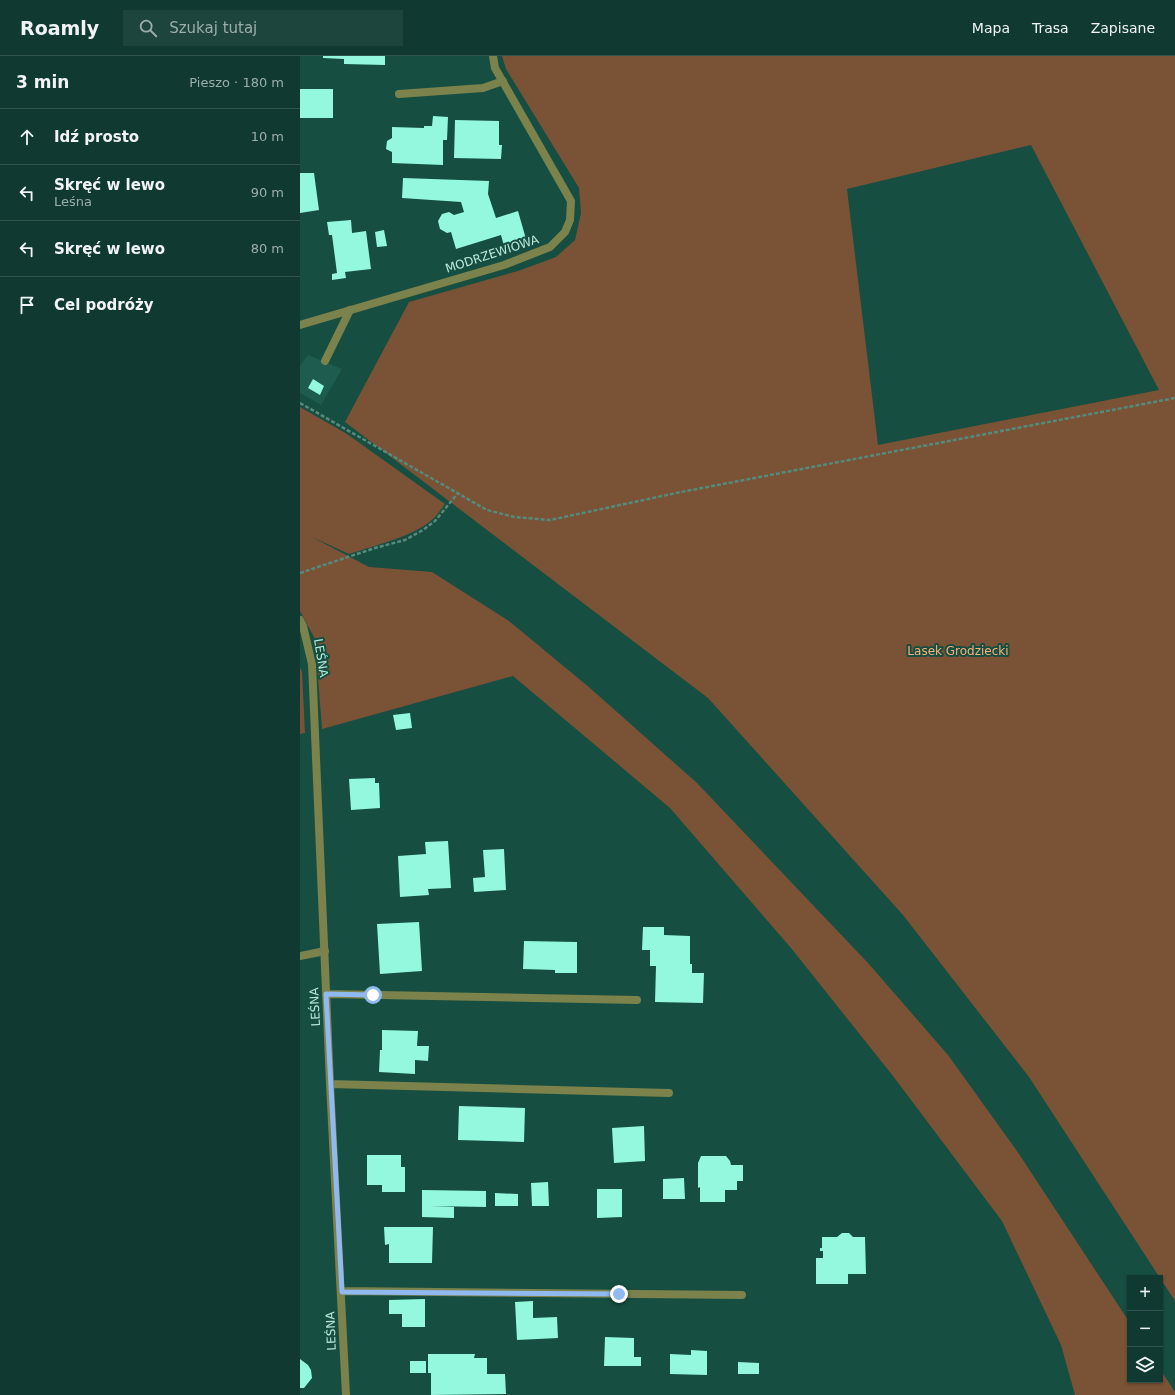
<!DOCTYPE html>
<html lang="pl">
<meta charset="utf-8">
<style>
:root{--surface:#103a31;--page:#1e453d;--text:#f1f3f6;--muted:#9cadab;--line:#30544d}
body{margin:0;font-family:"DejaVu Sans",sans-serif;background:var(--page);color:var(--text)}
.controls{position:absolute;right:12px;bottom:12px;display:grid;overflow:hidden;border-radius:0px;box-shadow:0 1px 3px #0004}
.controls button{width:36px;height:36px;display:grid;place-items:center;padding:0;border:0;border-bottom:1px solid var(--line);background:var(--surface);color:var(--text);font:20px sans-serif}
.stop{position:absolute;width:12px;height:12px;margin:-9px;border:3px solid #90b9f0;border-radius:50%;background:#fff}
.stop.end{background:#90b9f0;border-color:#fff;box-shadow:0 1px 4px #0008}
.list{margin:0;padding:0;list-style:none}
h2{display:flex;justify-content:space-between;align-items:center;height:52px;margin:0;padding:0 16px;font-size:17px}
h2 small{font-size:13px;font-weight:400;color:var(--muted)}
.list li{display:grid;grid-template-columns:26px 1fr auto;gap:12px;align-items:center;box-sizing:border-box;height:56px;padding:0 16px;border-top:1px solid var(--line)}
.list b{display:block;font-size:15px;white-space:nowrap}
.list p{margin:0;font-size:13px;white-space:nowrap;color:var(--muted)}
.list em{font-size:13px;font-style:normal;color:var(--muted)}
.icon{flex:none;width:22px;height:22px;fill:none;stroke:currentColor;stroke-width:2;stroke-linecap:round;stroke-linejoin:round}
.map{position:relative;flex:none;width:875px;height:1339px;overflow:hidden}
header{display:flex;align-items:center;gap:24px;box-sizing:border-box;height:56px;padding:0 20px;background:var(--surface);border-bottom:1px solid var(--line)}
header strong{font-size:19px}
nav{display:flex;gap:22px;margin-inline-start:auto;font-size:14px}
.search{width:280px;height:36px;background:var(--page);display:flex;align-items:center;gap:10px;box-sizing:border-box;padding:0 14px;border-radius:0px;color:var(--muted);font-size:15px}
main{display:flex}
aside{flex:1;background:var(--surface)}
.map>svg:first-child{display:block}
</style>
<header>
<strong>Roamly</strong>
<div class="search"><svg class="icon" aria-label="search" viewBox="0 0 24 24"><circle cx="10" cy="10" r="6"/><path d="M15 15l6 6"/></svg>Szukaj tutaj</div>
<nav><a>Mapa</a><a>Trasa</a><a>Zapisane</a></nav>
</header>
<main>
<aside>
<h2>3 min<small>Pieszo · 180 m</small></h2>
<ul class="list">
<li><svg class="icon" aria-label="ahead" viewBox="0 0 24 24"><path d="M12 20V5M6 11l6-6 6 6"/></svg><div><b>Idź prosto</b></div><em>10 m</em></li>
<li><svg class="icon" aria-label="left" viewBox="0 0 24 24"><path d="M17 20v-9H6M10 6l-5 5 5 5"/></svg><div><b>Skręć w lewo</b><p>Leśna</p></div><em>90 m</em></li>
<li><svg class="icon" aria-label="left" viewBox="0 0 24 24"><path d="M17 20v-9H6M10 6l-5 5 5 5"/></svg><div><b>Skręć w lewo</b></div><em>80 m</em></li>
<li><svg class="icon" aria-label="arrive" viewBox="0 0 24 24"><path d="M6 21V4h12l-3 4 3 4H6"/></svg><div><b>Cel podróży</b></div></li>
</ul>
</aside>
<div class="map">
<svg width="875" height="1339" viewBox="0 0 875 1339">
<rect width="100%" height="100%" fill="#164e41"/>
<!-- built -->
<path fill="#1d5c4e" d="M 8,299 L 42,313 L 21,349 L 0,337 L 0,310 Z"/>
<!-- green -->
<path fill="#7a5236" fill-rule="evenodd" d="M 202,0 L 875,0 L 875,1245 L 729,1021 L 603,859 L 408,642 L 45,366 L 109,246 L 218,215 L 256,201 L 275,184 L 281,157 L 279,132 L 206,13 ZM 731,89 L 859,334 L 578,389 L 547,133 Z
M 0,351 L 47,378 L 145,448 C 142,452 138,458 134,462 C 116,480 73,490 49,498 L 12,481 L 69,511 L 132,516 L 209,565 L 290,632 L 397,727 L 568,907 L 648,999 L 719,1098 L 830,1267 L 830,1324 L 860,1324 L 860,1313 L 875,1336 L 875,1339 L 775,1339 L 761,1289 L 702,1165 L 593,1020 L 491,892 L 370,752 L 213,620 L 22,673 L 15,583 L 0,555 Z
M 0,611 L 2,616 L 5,677 L 0,678 Z"/>
<!-- building -->
<path fill="#93f8de" d="M 23,0 L 85,0 L 85,9 L 44,8 L 44,3 L 23,2 Z
M 0,33 L 33,33 L 33,62 L 0,62 Z
M 133,60 L 148,61 L 147,84 L 143,84 L 143,109 L 92,107 L 92,96 L 86,93 L 87,85 L 92,82 L 92,71 L 124,72 L 124,70 L 132,70 Z
M 155,64 L 199,65 L 199,89 L 202,89 L 201,103 L 154,102 Z
M 0,117 L 14,117 L 19,154 L 0,157 Z
M 103,122 L 189,125 L 188,138 L 196,162 L 218,155 L 226,183 L 204,190 L 201,179 L 156,193 L 151,176 L 147,177 L 140,173 L 138,165 L 142,158 L 149,156 L 154,159 L 164,156 L 161,146 L 102,142 Z
M 51,164 L 52,177 L 66,175 L 71,213 L 45,216 L 46,222 L 32,224 L 32,218 L 37,217 L 32,179 L 29,179 L 27,166 Z
M 84,174 L 87,190 L 77,191 L 75,176 Z
M 13,323 L 24,330 L 20,339 L 8,332 Z
M 110,657 L 112,672 L 96,674 L 93,659 Z
M 75,722 L 75,727 L 79,727 L 80,752 L 51,754 L 49,723 Z
M 148,785 L 151,832 L 128,833 L 129,839 L 100,841 L 98,800 L 126,798 L 125,786 Z
M 204,793 L 206,834 L 174,836 L 173,822 L 185,821 L 183,794 Z
M 119,866 L 122,915 L 80,918 L 77,868 Z
M 343,871 L 364,871 L 364,879 L 390,880 L 390,908 L 392,908 L 392,917 L 404,917 L 403,947 L 355,946 L 356,910 L 350,910 L 350,894 L 342,894 Z
M 224,885 L 277,886 L 277,917 L 255,917 L 255,914 L 223,913 Z
M 82,974 L 118,975 L 117,990 L 129,990 L 128,1005 L 115,1004 L 115,1018 L 79,1016 L 80,994 L 82,994 Z
M 159,1050 L 225,1052 L 224,1086 L 158,1084 Z
M 344,1070 L 345,1105 L 314,1107 L 312,1072 Z
M 67,1099 L 101,1099 L 101,1111 L 105,1111 L 105,1136 L 82,1136 L 82,1129 L 67,1129 Z
M 401,1100 L 426,1100 L 430,1105 L 431,1109 L 443,1109 L 443,1125 L 437,1125 L 437,1134 L 425,1134 L 425,1146 L 400,1146 L 400,1131 L 398,1132 L 398,1107 Z
M 384,1122 L 385,1143 L 363,1143 L 363,1123 Z
M 248,1126 L 249,1150 L 232,1150 L 231,1127 Z
M 297,1133 L 322,1133 L 322,1161 L 297,1162 Z
M 122,1134 L 186,1135 L 186,1151 L 131,1150 L 154,1151 L 154,1162 L 122,1161 Z
M 195,1137 L 218,1138 L 218,1150 L 195,1150 Z
M 84,1171 L 133,1171 L 132,1207 L 89,1207 L 89,1188 L 85,1189 Z
M 542,1177 L 549,1177 L 553,1181 L 565,1181 L 566,1218 L 548,1218 L 548,1228 L 516,1228 L 516,1202 L 523,1202 L 523,1195 L 520,1195 L 520,1192 L 522,1192 L 522,1181 L 537,1181 Z
M 125,1243 L 125,1271 L 102,1271 L 102,1258 L 89,1258 L 89,1244 Z
M 233,1245 L 233,1262 L 257,1261 L 258,1282 L 217,1284 L 215,1246 Z
M 305,1281 L 334,1282 L 334,1301 L 341,1301 L 341,1310 L 304,1310 Z
M 391,1294 L 407,1295 L 407,1319 L 370,1318 L 370,1298 L 391,1299 Z
M 128,1298 L 175,1298 L 174,1302 L 187,1302 L 187,1318 L 205,1318 L 206,1338 L 131,1339 L 131,1317 L 128,1317 Z
M 0,1303 L 8,1309 L 11,1314 L 12,1322 L 4,1332 L 0,1332 Z
M 110,1305 L 126,1305 L 126,1317 L 110,1317 Z
M 438,1306 L 459,1307 L 459,1318 L 438,1318 Z"/>
<g fill="none" stroke-linecap="round" stroke-linejoin="round">
<!-- path -->
<path stroke="#558a7c" stroke-width="2.5" stroke-dasharray="4 2" stroke-linecap="butt" d="M 0,347 L 187,454 L 214,461 L 250,464 L 381,436 L 875,342
M 0,517 L 75,492 L 105,484 L 123,474 L 135,465 L 158,437"/>
<!-- lane -->
<path stroke="#7b824b" stroke-width="8" d="M 99,38 L 183,32 L 203,25
M 25,305 L 50,254
M 0,900 L 25,895"/>
<!-- street -->
<path stroke="#7b824b" stroke-width="8" d="M 0,269 L 204,209 L 250,191 L 265,176 L 270,164 L 271,145 L 195,12 L 193,0
M 0,564 L 3,570 L 12,608 L 30,1028 L 46,1339
M 27,938 L 337,944
M 30,1028 L 369,1037
M 42,1235 L 442,1239"/>
</g>
<g fill="none" stroke-linecap="round" stroke-linejoin="round">
<!-- route -->
<path stroke="#90b9f0" stroke-width="5" d="M 73,939 L 26,938 L 42,1236 L 319,1238"/>
</g>
<g text-anchor="middle" dominant-baseline="central" stroke-width="4" stroke-linejoin="round" paint-order="stroke">
<!-- street labels -->
<g font-size="12" fill="#b9e8da" stroke="#164e41">
<text transform="translate(192 198) rotate(-18)">MODRZEWIOWA</text>
<text transform="translate(21 602) rotate(81)">LEŚNA</text>
<text transform="translate(15 951) rotate(-93)">LEŚNA</text>
<text transform="translate(31 1275) rotate(-92)">LEŚNA</text>
</g>
<!-- park labels -->
<g font-size="12" fill="#fcaf79" stroke="#164e41">
<text x="658" y="595">Lasek Grodziecki</text>
</g>
</g>
</svg>
<div class="controls">
<button>+</button>
<button>−</button>
<button><svg class="icon" aria-label="layers" viewBox="0 0 24 24"><path d="M12 4l9 5-9 5-9-5zM3 14l9 5 9-5"/></svg></button>
</div>
<div class="stop" style="left:73px;top:939px"></div>
<div class="stop end" style="left:319px;top:1238px"></div>
</div>
</main>
